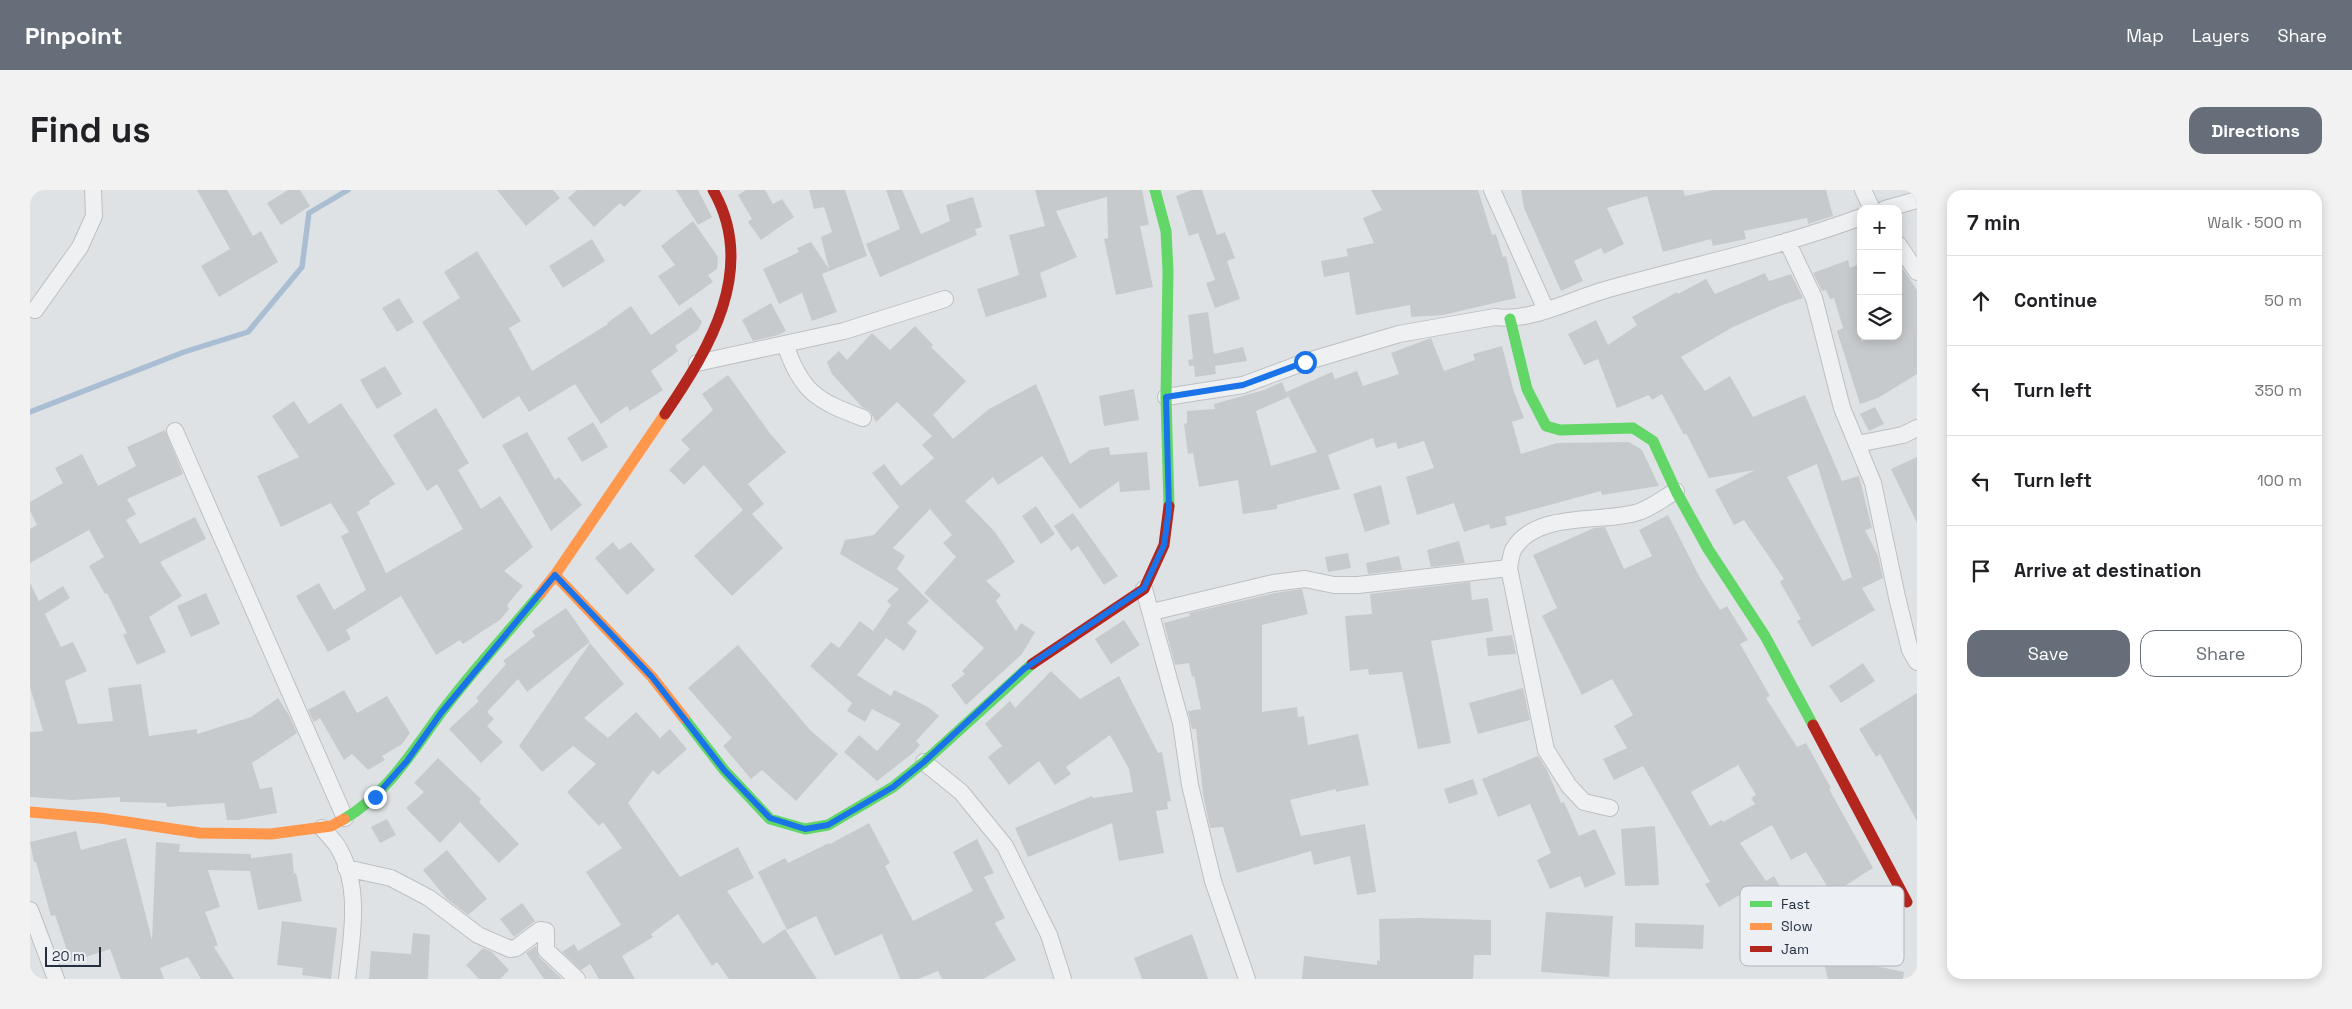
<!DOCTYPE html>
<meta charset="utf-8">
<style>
:root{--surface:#fff;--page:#f2f2f2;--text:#202124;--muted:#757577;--line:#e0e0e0;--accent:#666e79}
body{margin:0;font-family:"Space Grotesk",sans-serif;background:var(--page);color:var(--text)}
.controls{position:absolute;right:15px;top:15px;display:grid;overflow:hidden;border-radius:10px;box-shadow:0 2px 12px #0003}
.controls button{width:45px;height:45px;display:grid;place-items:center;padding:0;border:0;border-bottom:1px solid var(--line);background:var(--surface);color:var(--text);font:25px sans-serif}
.scale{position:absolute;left:15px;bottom:12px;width:56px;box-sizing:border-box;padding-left:5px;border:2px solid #252f3f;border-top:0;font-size:14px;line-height:18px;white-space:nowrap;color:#252f3f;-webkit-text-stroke:4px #ecf0f5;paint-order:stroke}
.stop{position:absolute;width:15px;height:15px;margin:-11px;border:4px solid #1a73e8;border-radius:50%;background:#fff}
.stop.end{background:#1a73e8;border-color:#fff;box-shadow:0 1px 5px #0008}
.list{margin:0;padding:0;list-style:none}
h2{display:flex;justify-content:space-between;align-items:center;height:65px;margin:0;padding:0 20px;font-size:21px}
h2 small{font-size:16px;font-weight:400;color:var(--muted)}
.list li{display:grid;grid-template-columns:32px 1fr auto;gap:15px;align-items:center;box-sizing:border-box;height:90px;padding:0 20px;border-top:1px solid var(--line)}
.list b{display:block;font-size:19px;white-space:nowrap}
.list em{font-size:16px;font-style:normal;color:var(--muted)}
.actions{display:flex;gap:10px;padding:15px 20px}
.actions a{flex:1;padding:11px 0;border:1px solid var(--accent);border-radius:15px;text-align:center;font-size:18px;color:var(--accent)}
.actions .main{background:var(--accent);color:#fff}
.icon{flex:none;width:28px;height:28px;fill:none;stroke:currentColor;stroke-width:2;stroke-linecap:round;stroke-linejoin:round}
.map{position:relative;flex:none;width:1887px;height:789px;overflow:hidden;border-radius:15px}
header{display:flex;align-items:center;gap:30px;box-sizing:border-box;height:70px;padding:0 25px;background:var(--accent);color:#fff}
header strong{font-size:24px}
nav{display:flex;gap:28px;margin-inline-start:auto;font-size:18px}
.intro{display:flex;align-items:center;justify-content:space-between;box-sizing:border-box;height:120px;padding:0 30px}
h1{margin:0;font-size:35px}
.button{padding:12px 22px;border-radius:15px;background:var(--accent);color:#fff;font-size:18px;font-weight:700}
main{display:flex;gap:30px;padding:0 30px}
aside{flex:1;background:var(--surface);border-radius:15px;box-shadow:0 2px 12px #0003}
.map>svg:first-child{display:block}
</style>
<header>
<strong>Pinpoint</strong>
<nav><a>Map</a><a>Layers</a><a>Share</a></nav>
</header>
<div class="intro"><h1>Find us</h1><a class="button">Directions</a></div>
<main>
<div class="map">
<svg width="1887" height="789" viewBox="0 0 1887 789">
<rect width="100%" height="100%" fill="#dfe2e5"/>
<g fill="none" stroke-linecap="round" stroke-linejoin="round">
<!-- stream -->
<path stroke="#aabed3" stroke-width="5.5" d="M 0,222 L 154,162 L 218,142 L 272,77 L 279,23 L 318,0"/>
</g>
<!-- building -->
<path fill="#c7cacd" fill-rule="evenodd" d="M 167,0 L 197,0 L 223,46 L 231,41 L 248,72 L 189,107 L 171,76 L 200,59 Z
M 258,0 L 270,0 L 280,16 L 251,35 L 237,13 Z
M 467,0 L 523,0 L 530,8 L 496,36 Z
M 547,0 L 612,0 L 594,17 L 590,13 L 564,37 L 538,8 Z
M 646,0 L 668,0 L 682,27 L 668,35 Z
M 716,0 L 735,0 L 743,14 L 752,9 L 764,27 L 731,50 L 718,32 L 722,29 L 708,5 Z
M 779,0 L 815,0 L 837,66 L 792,84 L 807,122 L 782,131 L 772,103 L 749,114 L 733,79 L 769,62 L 767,58 L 781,52 L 799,79 L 791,47 L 802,42 L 794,17 L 784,19 Z
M 856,0 L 872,0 L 891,44 L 920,31 L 916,15 L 943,7 L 952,37 L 945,39 L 947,45 L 850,87 L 836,54 L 870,39 Z
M 1005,0 L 1112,0 L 1119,35 L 1110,36 L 1123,97 L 1086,105 L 1074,49 L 1078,48 L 1077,7 L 1026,21 L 1047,67 L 1010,83 L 1017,107 L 956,127 L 947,99 L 989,85 L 979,45 L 1015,36 Z
M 1162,0 L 1172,0 L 1187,45 L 1195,42 L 1205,68 L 1197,71 L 1210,109 L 1185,118 L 1176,93 L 1185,90 L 1168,43 L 1159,46 L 1146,6 Z
M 1341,0 L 1448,0 L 1462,45 L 1466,44 L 1473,67 L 1476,66 L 1486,108 L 1413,125 L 1381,127 L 1380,115 L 1326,125 L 1319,82 L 1294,87 L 1291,71 L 1318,66 L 1316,59 L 1344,53 L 1333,28 L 1352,20 Z
M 1491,0 L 1653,0 L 1655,6 L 1684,0 L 1796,0 L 1803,26 L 1778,34 L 1777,28 L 1714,41 L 1716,49 L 1683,56 L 1681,49 L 1633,62 L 1617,6 L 1577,18 L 1594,54 L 1574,64 L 1571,58 L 1544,71 L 1553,91 L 1531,101 L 1494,18 Z
M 663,31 L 688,67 L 687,79 L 678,85 L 683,92 L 649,116 L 628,86 L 645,75 L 631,56 Z
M 562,49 L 575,71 L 533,98 L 519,76 Z
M 447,61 L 491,131 L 479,138 L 502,181 L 578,134 L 577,133 L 601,116 L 621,145 L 661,117 L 672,132 L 668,140 L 645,156 L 648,161 L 621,181 L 633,200 L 600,221 L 597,216 L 571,234 L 545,194 L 499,222 L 489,206 L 453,229 L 392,132 L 430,108 L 414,82 Z
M 1818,70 L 1820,78 L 1831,73 L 1831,151 L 1849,146 L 1868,146 L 1868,72 L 1887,100 L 1887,184 L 1848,208 L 1830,214 L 1807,141 L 1813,138 L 1804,108 L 1800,109 L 1796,100 L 1792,101 L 1783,83 Z
M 1735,83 L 1739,91 L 1761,84 L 1773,108 L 1750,116 L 1703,137 L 1651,167 L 1675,201 L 1700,186 L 1723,227 L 1775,205 L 1812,291 L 1829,286 L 1842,338 L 1835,340 L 1848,366 L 1853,388 L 1832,398 L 1845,420 L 1782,457 L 1767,431 L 1771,429 L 1750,392 L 1754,389 L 1714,330 L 1704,335 L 1685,300 L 1725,280 L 1679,288 L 1656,243 L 1654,245 L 1632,204 L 1622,210 L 1619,205 L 1587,218 L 1568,169 L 1554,175 L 1538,144 L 1566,130 L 1578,155 L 1607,135 L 1602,127 L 1647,102 L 1648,104 L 1676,89 L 1685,104 ZM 1787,274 L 1822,387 L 1813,391 L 1757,287 Z
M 369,108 L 384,132 L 367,142 L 352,118 Z
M 741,113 L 756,141 L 748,145 L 723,151 L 712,130 Z
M 1178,122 L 1184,164 L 1213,157 L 1217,171 L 1185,176 L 1186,184 L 1165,187 L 1164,176 L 1159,176 L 1158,170 L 1163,169 L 1158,125 Z
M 885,136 L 903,155 L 901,157 L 936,191 L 903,225 L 923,249 L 959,219 L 1006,194 L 1040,274 L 1060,260 L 1079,257 L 1080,265 L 1117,262 L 1120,300 L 1090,302 L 1089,291 L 1050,319 L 1012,266 L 968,295 L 963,287 L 935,311 L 965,342 L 985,372 L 956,391 L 971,405 L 966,411 L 986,441 L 991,433 L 1005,442 L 992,464 L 936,515 L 921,495 L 935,484 L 932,481 L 954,458 L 894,403 L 926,367 L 913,353 L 922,345 L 900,319 L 863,358 L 875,366 L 867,379 L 899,411 L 877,433 L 887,441 L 874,461 L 856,448 L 827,485 L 861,506 L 864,500 L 898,517 L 909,526 L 886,551 L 890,555 L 883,563 L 847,591 L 814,562 L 829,545 L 847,561 L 871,534 L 842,519 L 835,532 L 817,521 L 822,513 L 780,476 L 801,452 L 809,458 L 830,431 L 843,441 L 861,415 L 857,411 L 869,399 L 810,364 L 815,350 L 844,345 L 869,317 L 842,283 L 854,274 L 871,296 L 904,268 L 892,255 L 902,246 L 867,212 L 846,232 L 840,221 L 832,217 L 802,184 L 797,172 L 809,161 L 817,170 L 842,143 L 860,160 Z
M 1401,148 L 1414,181 L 1445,170 L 1443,164 L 1472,156 L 1484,202 L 1494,228 L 1482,232 L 1491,264 L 1527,253 L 1599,252 L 1612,260 L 1629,296 L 1572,305 L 1571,301 L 1475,327 L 1477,335 L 1460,339 L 1459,334 L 1434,342 L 1424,313 L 1387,325 L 1376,287 L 1404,278 L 1394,251 L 1368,259 L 1366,252 L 1346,258 L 1343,248 L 1298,265 L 1310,299 L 1247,315 L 1247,319 L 1213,324 L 1208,290 L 1169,297 L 1163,263 L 1158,264 L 1154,234 L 1157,233 L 1157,221 L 1185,219 L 1184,214 L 1234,200 L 1252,192 L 1258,207 L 1226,221 L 1241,276 L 1287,262 L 1256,202 L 1302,182 L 1305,189 L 1327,181 L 1333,196 L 1369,184 L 1361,163 Z
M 355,176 L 372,204 L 347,219 L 330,190 Z
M 698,185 L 739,242 L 756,262 L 718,294 L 734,314 L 722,324 L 753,358 L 702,406 L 664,366 L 713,320 L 674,275 L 654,295 L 639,280 L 660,259 L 651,250 L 683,220 L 672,204 Z
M 1104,199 L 1109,230 L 1074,236 L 1069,206 Z
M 264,211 L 279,234 L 311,213 L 365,294 L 339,311 L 340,314 L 327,322 L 356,383 L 433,339 L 407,294 L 397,301 L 363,245 L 406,218 L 439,273 L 428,280 L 451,319 L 470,306 L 503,357 L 474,381 L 493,396 L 477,415 L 479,419 L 471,429 L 433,454 L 430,450 L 406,465 L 371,406 L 316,440 L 321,449 L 298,462 L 266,406 L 289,393 L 304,420 L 336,400 L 311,346 L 319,342 L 301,313 L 251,337 L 227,286 L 269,267 L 242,226 Z
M 1845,217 L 1854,234 L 1839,241 L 1830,224 Z
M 563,232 L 578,257 L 552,272 L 537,248 Z
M 135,240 L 153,284 L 97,309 L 106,324 L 96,330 L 110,354 L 165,327 L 176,349 L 130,372 L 152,406 L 119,427 L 136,462 L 107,475 L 93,445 L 97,443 L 77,403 L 75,404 L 59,376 L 74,367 L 59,340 L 0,373 L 0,339 L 7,335 L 0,321 L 0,312 L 33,293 L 25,278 L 52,264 L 68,296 L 106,276 L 97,257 Z
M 497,242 L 525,290 L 529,287 L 552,315 L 521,341 L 472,255 Z
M 1887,267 L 1887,333 L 1861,279 Z
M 1351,295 L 1360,334 L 1335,342 L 1323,304 Z
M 1006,316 L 1025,344 L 1011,354 L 992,326 Z
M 1043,323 L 1088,386 L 1074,395 L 1048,356 L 1041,361 L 1024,336 Z
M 1638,325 L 1669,386 L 1690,420 L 1697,416 L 1718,450 L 1710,454 L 1740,506 L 1736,508 L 1767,557 L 1776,553 L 1801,598 L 1799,599 L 1843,678 L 1802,704 L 1776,662 L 1761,670 L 1742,635 L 1710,653 L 1736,691 L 1744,686 L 1753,702 L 1728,716 L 1718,700 L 1689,717 L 1675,694 L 1680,692 L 1613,576 L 1584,590 L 1573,569 L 1597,558 L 1584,536 L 1603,525 L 1582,489 L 1552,505 L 1512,426 L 1527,418 L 1503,365 L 1564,338 L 1575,337 L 1594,379 L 1622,366 L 1609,340 ZM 1708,575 L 1726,605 L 1721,608 L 1725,614 L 1693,632 L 1692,630 L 1680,636 L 1661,602 Z
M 1429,351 L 1435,373 L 1401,377 L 1397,360 Z
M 583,352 L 589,360 L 601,352 L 625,380 L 597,405 L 565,368 Z
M 1318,363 L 1321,378 L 1298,382 L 1295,367 Z
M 1369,366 L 1372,380 L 1338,384 L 1336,373 Z
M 1440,392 L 1442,410 L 1458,408 L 1463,441 L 1401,451 L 1421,553 L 1388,559 L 1372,482 L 1339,485 L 1338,479 L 1320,481 L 1315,426 L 1342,424 L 1340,404 Z
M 0,393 L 9,411 L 33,396 L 40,408 L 15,424 L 31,457 L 43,452 L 57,481 L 35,491 L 48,534 L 83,531 L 78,498 L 111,494 L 119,546 L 167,539 L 167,544 L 221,527 L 248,508 L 259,525 L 267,543 L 222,573 L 230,599 L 242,597 L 247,623 L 208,630 L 197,630 L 194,613 L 137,617 L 136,613 L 90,612 L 90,607 L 42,610 L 0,607 L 0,542 L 13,541 L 0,497 Z
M 1272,399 L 1278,424 L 1232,435 L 1232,522 L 1267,517 L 1268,527 L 1274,526 L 1278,555 L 1328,544 L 1339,595 L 1306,602 L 1306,599 L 1260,610 L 1271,646 L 1335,634 L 1346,702 L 1327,705 L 1320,666 L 1284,675 L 1281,661 L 1207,683 L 1193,637 L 1180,638 L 1173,604 L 1166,539 L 1162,539 L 1158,521 L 1171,519 L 1164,486 L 1162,487 L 1159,473 L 1145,475 L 1134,433 L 1160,426 L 1159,423 L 1245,403 Z
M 176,403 L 190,434 L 161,447 L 147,416 Z
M 536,418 L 560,452 L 497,502 L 488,489 L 457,522 L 464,529 L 457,536 L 473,552 L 451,573 L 419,539 L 449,511 L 446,508 L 476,474 L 473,471 L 505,446 L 502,441 Z
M 1094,430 L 1110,455 L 1081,474 L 1065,449 Z
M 1482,445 L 1486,464 L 1458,466 L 1456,448 Z
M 560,453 L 594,494 L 554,528 L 578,548 L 606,522 L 630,548 L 640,539 L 657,559 L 628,585 L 623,580 L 598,613 L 650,687 L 708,657 L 724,688 L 697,701 L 733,754 L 755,739 L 787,789 L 699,789 L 687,772 L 682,776 L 648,724 L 621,744 L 623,747 L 592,766 L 605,789 L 569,789 L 560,774 L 551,780 L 532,762 L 544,754 L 548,761 L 591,735 L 556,682 L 592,658 L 573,632 L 569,636 L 537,602 L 566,574 L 543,556 L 512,582 L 489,556 Z
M 708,455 L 780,540 L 808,564 L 766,611 L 732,580 L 721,589 L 693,556 L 702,548 L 658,498 Z
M 1833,473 L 1845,491 L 1811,513 L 1799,496 Z
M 1021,481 L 1050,509 L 1089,486 L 1128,563 L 1132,562 L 1141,611 L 1137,612 L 1138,619 L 1126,621 L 1134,663 L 1089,671 L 1082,633 L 998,667 L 985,638 L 1062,606 L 1063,608 L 1103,602 L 1099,579 L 1080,545 L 1036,577 L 1041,584 L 1025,595 L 1009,571 L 979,595 L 958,567 L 972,556 L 955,534 L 980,511 L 985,518 Z
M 1493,498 L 1500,530 L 1448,544 L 1439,513 Z
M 314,500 L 327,523 L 357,506 L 380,543 L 372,554 L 352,566 L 355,570 L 338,580 L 322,564 L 314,570 L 290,528 L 284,532 L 278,520 Z
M 1887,503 L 1887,631 L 1850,564 L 1846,567 L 1829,539 Z
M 1508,566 L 1517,580 L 1531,613 L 1534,612 L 1549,646 L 1565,639 L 1586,684 L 1555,698 L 1550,686 L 1520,699 L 1507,670 L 1521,663 L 1500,614 L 1468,627 L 1452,589 Z
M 408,568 L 451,609 L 449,612 L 489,654 L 469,673 L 430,632 L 410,653 L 376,618 L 394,602 L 384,593 Z
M 1443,589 L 1448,604 L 1419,614 L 1414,599 Z
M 357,629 L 366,645 L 350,653 L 341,637 Z
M 839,633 L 860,673 L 855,676 L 883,731 L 943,701 L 923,662 L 947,649 L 964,683 L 954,687 L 975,728 L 965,733 L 986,770 L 953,789 L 912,789 L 908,781 L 888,789 L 870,789 L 852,744 L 805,766 L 786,726 L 757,740 L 728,682 L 755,668 L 758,673 L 799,653 L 800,654 Z
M 1625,636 L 1629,695 L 1595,696 L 1591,639 Z
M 46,641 L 51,660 L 96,648 L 122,750 L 126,652 L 150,654 L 149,662 L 221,664 L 221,668 L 262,663 L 264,684 L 266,683 L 272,711 L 228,720 L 220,681 L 178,680 L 190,717 L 175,722 L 188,755 L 184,757 L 204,789 L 171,789 L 158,767 L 130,778 L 134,789 L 91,789 L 80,759 L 41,772 L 25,725 L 21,726 L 6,672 L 4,672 L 0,652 Z
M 417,660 L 457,709 L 438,725 L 417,709 L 393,680 Z
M 492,713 L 505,731 L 484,747 L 470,729 Z
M 1516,722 L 1583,726 L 1579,787 L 1511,782 Z
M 1389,728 L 1461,730 L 1461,765 L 1444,765 L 1443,789 L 1272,789 L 1274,766 L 1347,775 L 1347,770 L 1350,771 L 1349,729 Z
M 252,731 L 307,738 L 301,789 L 272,785 L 273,778 L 247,775 Z
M 1605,733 L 1674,735 L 1673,759 L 1605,757 Z
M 383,743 L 400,745 L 398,789 L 339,789 L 341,761 L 381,764 Z
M 1803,743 L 1839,746 L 1836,774 L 1874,782 L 1873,789 L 1798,789 L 1792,766 L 1801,768 Z
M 1162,744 L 1178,789 L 1112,789 L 1104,768 Z
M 506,756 L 509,767 L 532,789 L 514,789 L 496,763 Z
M 453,758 L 462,762 L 479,780 L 470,789 L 449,789 L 436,775 Z"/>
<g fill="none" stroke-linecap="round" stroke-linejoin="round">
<defs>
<path id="street" d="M 1462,0 L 1516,120
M 1833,0 L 1842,19
M 1855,19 L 1887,10
M 1757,51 L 1784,108 L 1812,218 L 1843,293 L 1867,407 L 1880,460 L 1887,472
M 1868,54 L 1887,82
M 5,120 L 50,57 L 64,26 L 63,0
M 755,154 C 771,202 787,211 833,228
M 667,173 L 814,141 L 915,109
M 1136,207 L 1213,195 L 1275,172 L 1369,144 L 1465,127 C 1501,132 1540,110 1575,100 C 1660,76 1748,58 1831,27
M 145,241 L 315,628
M 1827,254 L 1873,245 L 1887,238
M 1114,399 L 1151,533 L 1160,595 L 1183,691 L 1217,789
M 1122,422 L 1243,393 L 1275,389 L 1304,395 L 1328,395 L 1479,378
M 894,572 L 931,602 L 975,656 L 1019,745 L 1033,789
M 1580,618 L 1554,612 L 1539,596 L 1516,560 L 1479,378 C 1480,373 1481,365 1483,360 C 1505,321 1569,333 1605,323 C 1619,320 1633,308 1646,301
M 292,638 C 297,644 305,651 309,659 C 331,697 322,747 317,789
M 316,678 L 361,688 L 399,708 L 448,745 L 480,759 L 486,758 L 510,740 L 516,741 L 516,760 L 547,789
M 0,720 L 26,789"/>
</defs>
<!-- street casing -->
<use href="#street" stroke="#bdc0c3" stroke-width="18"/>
<!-- street -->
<use href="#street" stroke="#eef0f2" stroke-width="16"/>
<!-- fast -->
<path stroke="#63d668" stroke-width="11" d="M 1125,0 L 1136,41 L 1138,81 L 1136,207 L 1139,316
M 1480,129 L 1497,199 L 1516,236 L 1530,240 L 1603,238 L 1623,251 L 1646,301 L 1678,359 L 1735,446 L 1783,535
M 654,528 L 694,580 L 740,629 L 775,639 L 798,635 L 863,597 L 894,572 L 1002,474
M 314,629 C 356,605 382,562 410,524 C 441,482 477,444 510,404"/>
<!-- slow -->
<path stroke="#ff974d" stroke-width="11" d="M 525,385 L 622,487 L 654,528
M 510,404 L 525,385 L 635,224
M 0,622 L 70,628 L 170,643 L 241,644 L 301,636 L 314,629"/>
<!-- jam -->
<path stroke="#b3261e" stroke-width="11" d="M 635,224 C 680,158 728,78 683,0
M 1002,474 L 1114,399 L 1134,355 L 1139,316
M 1783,535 L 1877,712"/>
</g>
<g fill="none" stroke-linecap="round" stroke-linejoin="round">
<!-- route -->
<path stroke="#1a73e8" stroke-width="6" d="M 345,607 L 377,571 L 411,523 L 525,385 L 622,487 L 694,580 L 740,628 L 775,639 L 798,635 L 863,597 L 894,572 L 994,479 L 1114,398 L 1134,355 L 1139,319 L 1136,207 L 1213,195 L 1275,172"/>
</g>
<!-- legend -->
<rect x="1710" y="696" width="164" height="80" rx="8" fill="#ecf0f5" stroke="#b0b6be" stroke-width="1"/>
<rect x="1720" y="711" width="22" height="6" fill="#63d668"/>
<rect x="1720" y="733" width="22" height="7" fill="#ff974d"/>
<rect x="1720" y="756" width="22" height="6" fill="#b3261e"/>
<g font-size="14" fill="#252f3f">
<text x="1751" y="719">Fast</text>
<text x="1751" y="741">Slow</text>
<text x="1751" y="764">Jam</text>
</g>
</svg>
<div class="controls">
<button>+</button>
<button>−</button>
<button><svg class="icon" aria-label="layers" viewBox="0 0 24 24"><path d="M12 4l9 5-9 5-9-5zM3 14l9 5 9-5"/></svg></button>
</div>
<div class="scale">20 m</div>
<div class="stop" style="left:1275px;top:172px"></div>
<div class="stop end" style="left:345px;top:607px"></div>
</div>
<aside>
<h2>7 min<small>Walk · 500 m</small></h2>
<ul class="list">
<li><svg class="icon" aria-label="ahead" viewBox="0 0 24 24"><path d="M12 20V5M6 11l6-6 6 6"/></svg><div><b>Continue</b></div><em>50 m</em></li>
<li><svg class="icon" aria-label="left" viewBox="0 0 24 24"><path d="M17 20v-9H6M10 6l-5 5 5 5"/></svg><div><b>Turn left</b></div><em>350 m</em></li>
<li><svg class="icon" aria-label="left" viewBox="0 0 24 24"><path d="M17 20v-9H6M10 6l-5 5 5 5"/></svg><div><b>Turn left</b></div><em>100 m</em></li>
<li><svg class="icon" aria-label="arrive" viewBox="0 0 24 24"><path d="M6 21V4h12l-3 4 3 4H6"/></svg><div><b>Arrive at destination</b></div></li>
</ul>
<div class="actions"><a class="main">Save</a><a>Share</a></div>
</aside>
</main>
